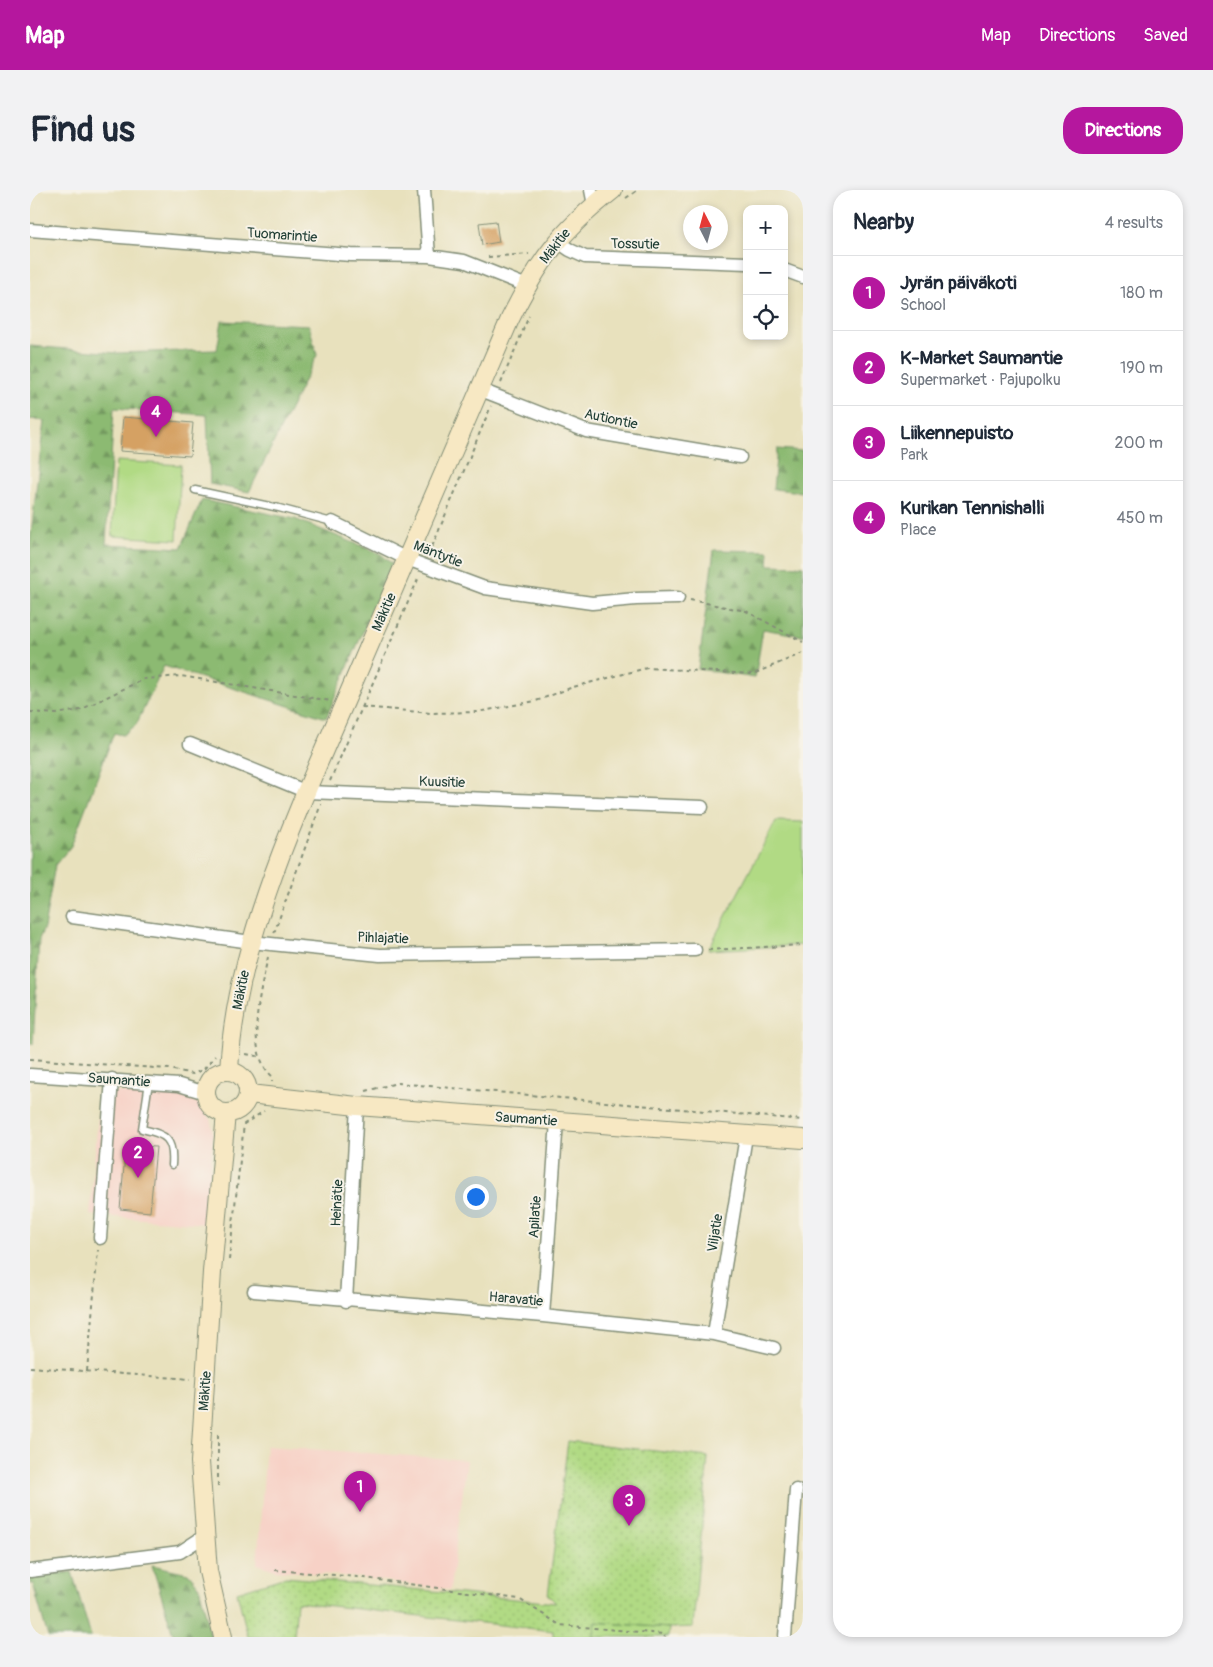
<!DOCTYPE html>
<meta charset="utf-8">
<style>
:root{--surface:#fff;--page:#f2f2f3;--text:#1f2937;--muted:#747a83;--line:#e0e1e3;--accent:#b5179e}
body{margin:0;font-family:Pangolin,sans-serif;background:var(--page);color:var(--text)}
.controls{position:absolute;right:15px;top:15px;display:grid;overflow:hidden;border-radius:10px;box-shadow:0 2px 8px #0003}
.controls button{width:45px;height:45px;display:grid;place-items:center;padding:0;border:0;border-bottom:1px solid var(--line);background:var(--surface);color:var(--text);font:25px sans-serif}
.compass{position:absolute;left:653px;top:15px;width:45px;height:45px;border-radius:50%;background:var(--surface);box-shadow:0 2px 8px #0003;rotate:354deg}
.you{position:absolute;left:445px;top:1006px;width:18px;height:18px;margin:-12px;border:4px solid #fff;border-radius:50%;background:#1a73e8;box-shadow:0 0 0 8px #1a73e833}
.badge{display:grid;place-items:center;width:32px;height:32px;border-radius:50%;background:var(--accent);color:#fff;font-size:16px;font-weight:700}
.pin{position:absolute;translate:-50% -41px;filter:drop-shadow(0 1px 2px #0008)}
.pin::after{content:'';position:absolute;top:26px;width:18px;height:15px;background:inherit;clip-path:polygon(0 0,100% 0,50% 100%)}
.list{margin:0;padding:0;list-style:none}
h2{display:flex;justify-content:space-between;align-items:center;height:65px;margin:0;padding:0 20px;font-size:21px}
h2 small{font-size:16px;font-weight:400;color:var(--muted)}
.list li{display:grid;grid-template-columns:32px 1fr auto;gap:15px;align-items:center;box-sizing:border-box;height:75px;padding:0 20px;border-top:1px solid var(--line)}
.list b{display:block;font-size:19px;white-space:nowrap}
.list p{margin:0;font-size:16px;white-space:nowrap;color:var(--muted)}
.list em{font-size:16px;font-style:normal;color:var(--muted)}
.icon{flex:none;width:28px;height:28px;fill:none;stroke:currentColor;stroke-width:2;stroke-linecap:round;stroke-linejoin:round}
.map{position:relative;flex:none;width:773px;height:1447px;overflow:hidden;border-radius:20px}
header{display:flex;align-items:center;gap:30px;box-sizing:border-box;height:70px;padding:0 25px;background:var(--accent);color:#fff}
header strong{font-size:24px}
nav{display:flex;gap:28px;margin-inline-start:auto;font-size:18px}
.intro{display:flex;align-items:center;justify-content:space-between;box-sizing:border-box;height:120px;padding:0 30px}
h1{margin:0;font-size:35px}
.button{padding:12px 22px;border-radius:20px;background:var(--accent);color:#fff;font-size:18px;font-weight:700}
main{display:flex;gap:30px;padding:0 30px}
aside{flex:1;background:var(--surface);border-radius:20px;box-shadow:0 2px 8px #0003}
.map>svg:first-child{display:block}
</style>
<header>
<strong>Map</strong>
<nav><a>Map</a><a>Directions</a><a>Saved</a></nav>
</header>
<div class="intro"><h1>Find us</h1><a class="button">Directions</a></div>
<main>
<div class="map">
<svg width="773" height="1447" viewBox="0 0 773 1447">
<defs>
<pattern id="forest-firs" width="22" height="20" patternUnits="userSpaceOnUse" patternTransform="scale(1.25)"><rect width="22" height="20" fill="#8cba72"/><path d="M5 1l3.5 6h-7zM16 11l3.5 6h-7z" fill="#72985e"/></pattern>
<pattern id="park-dots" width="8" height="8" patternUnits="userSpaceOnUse" patternTransform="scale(1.25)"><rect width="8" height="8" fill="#b1da84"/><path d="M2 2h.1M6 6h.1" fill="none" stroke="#98bc73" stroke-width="1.8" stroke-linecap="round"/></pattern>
</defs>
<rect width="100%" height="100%" fill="#f7f3e8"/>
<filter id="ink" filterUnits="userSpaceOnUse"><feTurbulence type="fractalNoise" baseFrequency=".02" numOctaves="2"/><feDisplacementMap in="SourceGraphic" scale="10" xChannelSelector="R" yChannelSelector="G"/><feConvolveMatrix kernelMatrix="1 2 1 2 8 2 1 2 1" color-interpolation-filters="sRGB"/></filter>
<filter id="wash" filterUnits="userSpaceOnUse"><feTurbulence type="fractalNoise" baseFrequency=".0096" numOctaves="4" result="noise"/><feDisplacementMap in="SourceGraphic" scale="20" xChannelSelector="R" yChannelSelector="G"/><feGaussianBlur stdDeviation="1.12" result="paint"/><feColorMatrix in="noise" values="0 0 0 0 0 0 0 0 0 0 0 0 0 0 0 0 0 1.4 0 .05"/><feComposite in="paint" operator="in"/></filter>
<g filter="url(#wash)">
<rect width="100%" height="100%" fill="#e8e1bd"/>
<!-- built -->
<path fill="#f7d1c6" d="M 70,901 L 149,906 L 165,910 L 174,920 L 181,931 L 183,945 L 176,1034 L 60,1025 Z
M 236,1256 L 437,1270 L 420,1400 L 327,1387 L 245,1380 L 227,1374 Z"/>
<!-- green -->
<path fill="#b1da84" stroke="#688c5c" d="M 86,271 L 151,275 L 147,350 L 82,346 Z
M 746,631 L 773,632 L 773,755 L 678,760 Z
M 566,1432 L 639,1438 L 638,1447 L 564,1447 Z"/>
<!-- forest -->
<path fill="url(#forest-firs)" stroke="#567c53" d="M 192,131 L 279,135 L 287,165 L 219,302 L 180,294 L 177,225 L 84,218 L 76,354 L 151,358 L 172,310 L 265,329 L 351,364 L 362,374 L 296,528 L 134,476 L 106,535 L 93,545 L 84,543 L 41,656 L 25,675 L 14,738 L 9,749 L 3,854 L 0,854 L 0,353 L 14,231 L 0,229 L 0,156 L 87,163 L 187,160 Z
M 747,259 L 773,261 L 773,302 L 743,299 Z
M 684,360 L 739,361 L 738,375 L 773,376 L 773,446 L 733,439 L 725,488 L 668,479 Z
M 122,1375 L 158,1383 L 169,1396 L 181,1447 L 144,1447 Z
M 42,1382 L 61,1447 L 18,1447 L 3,1394 L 0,1394 L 0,1386 Z"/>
<!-- park -->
<path fill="url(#park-dots)" stroke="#688c5c" d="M 538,1251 L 678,1267 L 663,1437 L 639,1438 L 566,1432 L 564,1447 L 523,1447 L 523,1441 L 267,1412 L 264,1447 L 218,1447 L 207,1402 L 256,1387 L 526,1413 L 518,1405 Z"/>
<g id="blocks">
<!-- building -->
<path fill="#d5a164" d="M 466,31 L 469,52 L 452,55 L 449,33 Z
M 93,227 L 163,233 L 160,266 L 90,261 Z
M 96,955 L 126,957 L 120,1022 L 90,1019 Z"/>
</g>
</g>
<g filter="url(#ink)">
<use href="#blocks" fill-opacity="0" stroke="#848f78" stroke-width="1"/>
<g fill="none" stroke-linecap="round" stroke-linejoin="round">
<defs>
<path id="lane" d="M 165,300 L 249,318 L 302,332
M 119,892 L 112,939 C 136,944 144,949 142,975"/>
<path id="street" d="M 394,0 L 399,66
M 561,0 L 564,15
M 0,40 L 321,65 L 399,66 L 434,71 L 497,96
M 527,51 L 540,60 L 555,67 L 717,73
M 754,80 L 773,87
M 451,200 L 556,241 L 710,267
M 302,332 L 377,369 L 455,398 L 562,413 L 606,409 L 648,408
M 160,554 L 277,602 L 672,617
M 42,727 L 221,752 L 350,765 L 665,760
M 0,885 L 149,895 L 176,903
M 70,1048 L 82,889
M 224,1101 L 513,1126 L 684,1144 L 744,1158
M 316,1111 L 327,916
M 513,1126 L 527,931
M 684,1144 L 716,946
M 0,1381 L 150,1362 L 176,1345
M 755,1447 L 766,1300"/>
<path id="secondary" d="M176 902a21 21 0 1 1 42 0a21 21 0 1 1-42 0Z
M 199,881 C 205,754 268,620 318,505 C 372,380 427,255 480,129 C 509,70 531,41 583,0
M 219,904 L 327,916 L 773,949
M 193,1447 L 178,1381 L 170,1272 L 182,1082 L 196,923"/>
</defs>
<!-- lane casing -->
<use href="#lane" stroke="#848f78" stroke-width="9"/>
<!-- street casing -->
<use href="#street" stroke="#848f78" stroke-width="15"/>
<!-- secondary casing -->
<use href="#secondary" stroke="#848f78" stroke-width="20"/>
<!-- path -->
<path stroke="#848f78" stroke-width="2" stroke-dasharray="4 4" stroke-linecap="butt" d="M 596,8 L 608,0
M 458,67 L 499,64
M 471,193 L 499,126
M 399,364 L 461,216
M 660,410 L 716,421 L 773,452
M 332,517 L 401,523 L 447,522 L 506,511 L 543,497 L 617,478 L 723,484 L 773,463
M 0,522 L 26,524 L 50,520 L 114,489 L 151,486 L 301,511
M 300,591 L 389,387
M 244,743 L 291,614
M 678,760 L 773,755
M 238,767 C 231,799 214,861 242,886 L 242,892
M 216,864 L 231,867
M 0,869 L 139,879 L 163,884 L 174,879 L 185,866
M 336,901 L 367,893 L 773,930
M 199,1070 L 214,934 L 234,921
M 0,1177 L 160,1189
M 57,1181 L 68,1060
M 188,1244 L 188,1299
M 245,1380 L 327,1387 L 489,1409 L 530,1435 L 633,1444 L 635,1447"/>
<!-- lane -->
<use href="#lane" stroke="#fff" stroke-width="6"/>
<!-- street -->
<use href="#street" stroke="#fff" stroke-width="12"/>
<!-- secondary -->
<use href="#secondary" stroke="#f7e8c3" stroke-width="18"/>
</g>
</g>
<g text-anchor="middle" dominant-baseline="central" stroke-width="4" stroke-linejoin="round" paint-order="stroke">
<!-- street labels -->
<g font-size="14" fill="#1f3d34" stroke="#f7f3e8">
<text transform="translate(252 45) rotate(4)">Tuomarintie</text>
<text transform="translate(605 54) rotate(1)">Tossutie</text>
<text transform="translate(525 56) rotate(-52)">Mäkitie</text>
<text transform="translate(581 229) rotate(12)">Autiontie</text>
<text transform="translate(408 364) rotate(21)">Mäntytie</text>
<text transform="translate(354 422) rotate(-66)">Mäkitie</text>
<text transform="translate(412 592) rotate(2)">Kuusitie</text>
<text transform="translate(353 748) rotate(2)">Pihlajatie</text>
<text transform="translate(211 800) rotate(-79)">Mäkitie</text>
<text transform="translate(89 890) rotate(4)">Saumantie</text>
<text transform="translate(496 929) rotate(4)">Saumantie</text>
<text transform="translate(307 1013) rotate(-87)">Heinätie</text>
<text transform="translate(505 1027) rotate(-86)">Apilatie</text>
<text transform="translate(685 1043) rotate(-81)">Viljatie</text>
<text transform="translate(486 1109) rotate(5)">Haravatie</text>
<text transform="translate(175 1201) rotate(-86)">Mäkitie</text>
</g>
</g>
</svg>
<div class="controls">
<button>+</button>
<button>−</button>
<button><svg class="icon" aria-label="locate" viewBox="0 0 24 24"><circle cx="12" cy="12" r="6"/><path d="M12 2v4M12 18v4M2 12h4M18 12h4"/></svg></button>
</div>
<svg class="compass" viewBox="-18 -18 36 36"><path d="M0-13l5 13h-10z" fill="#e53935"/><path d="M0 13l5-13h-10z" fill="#747a83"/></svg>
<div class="you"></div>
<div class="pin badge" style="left:330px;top:1322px">1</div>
<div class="pin badge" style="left:108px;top:988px">2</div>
<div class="pin badge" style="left:599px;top:1336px">3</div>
<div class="pin badge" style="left:126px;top:247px">4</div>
</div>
<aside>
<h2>Nearby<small>4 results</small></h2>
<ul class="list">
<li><span class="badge">1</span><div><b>Jyrän päiväkoti</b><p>School</p></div><em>180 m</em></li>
<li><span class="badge">2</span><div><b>K-Market Saumantie</b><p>Supermarket · Pajupolku</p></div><em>190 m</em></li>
<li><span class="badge">3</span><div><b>Liikennepuisto</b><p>Park</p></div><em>200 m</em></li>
<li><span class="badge">4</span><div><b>Kurikan Tennishalli</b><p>Place</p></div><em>450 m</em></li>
</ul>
</aside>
</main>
